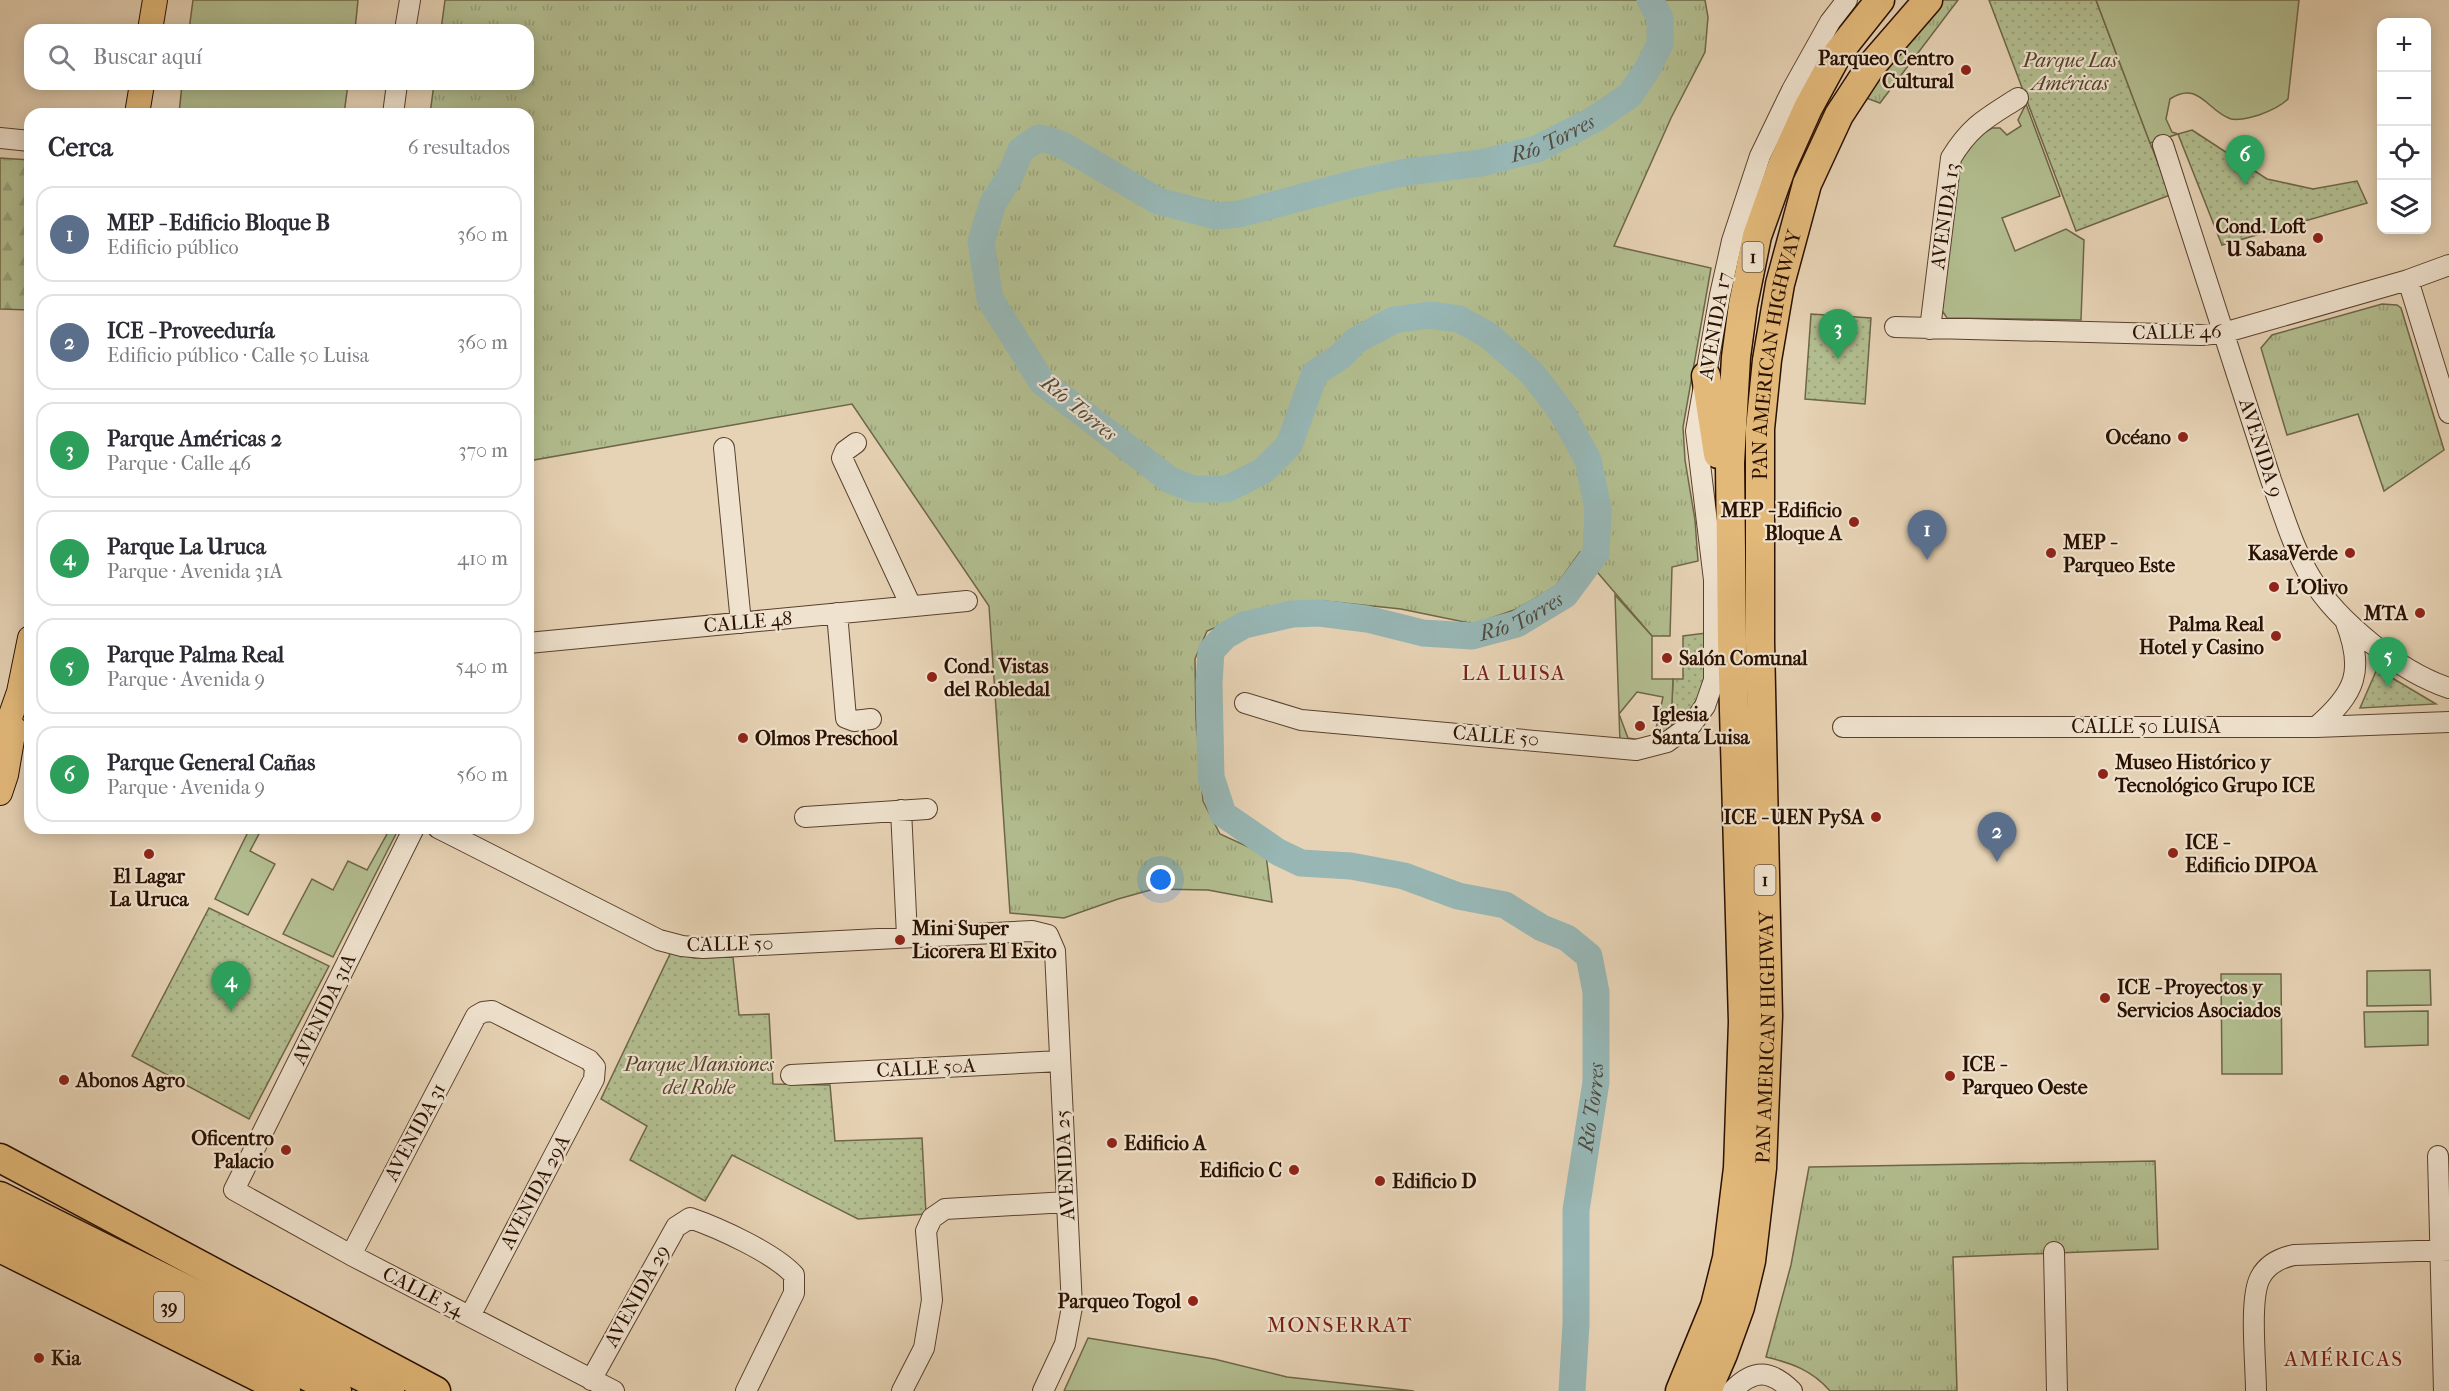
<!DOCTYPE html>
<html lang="es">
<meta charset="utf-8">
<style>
:root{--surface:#fff;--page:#f2f2f3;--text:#2b2b33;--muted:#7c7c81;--line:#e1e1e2;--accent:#8f2418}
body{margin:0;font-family:"IM FELL French Canon",serif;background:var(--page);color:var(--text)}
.controls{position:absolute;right:18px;top:18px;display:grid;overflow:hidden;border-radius:12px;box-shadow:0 3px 15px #0003}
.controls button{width:54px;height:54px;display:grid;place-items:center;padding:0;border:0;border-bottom:2px solid var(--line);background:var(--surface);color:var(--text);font:30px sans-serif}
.you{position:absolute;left:1161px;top:880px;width:21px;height:21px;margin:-15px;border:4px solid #fff;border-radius:50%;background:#1a73e8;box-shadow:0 0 0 9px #1a73e833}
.badge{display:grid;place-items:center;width:39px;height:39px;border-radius:50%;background:var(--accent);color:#fff;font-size:20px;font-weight:700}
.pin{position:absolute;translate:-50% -50px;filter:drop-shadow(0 2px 3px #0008)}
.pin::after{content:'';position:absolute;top:32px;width:21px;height:18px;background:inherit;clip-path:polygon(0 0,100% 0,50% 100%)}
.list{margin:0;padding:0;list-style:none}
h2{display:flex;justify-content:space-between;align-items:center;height:78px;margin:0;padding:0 24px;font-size:26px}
h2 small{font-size:20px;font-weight:400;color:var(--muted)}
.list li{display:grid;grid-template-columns:39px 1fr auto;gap:18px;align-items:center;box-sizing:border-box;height:96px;margin:0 12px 12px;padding:0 12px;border:2px solid var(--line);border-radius:18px}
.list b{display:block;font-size:22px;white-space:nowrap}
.list p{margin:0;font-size:20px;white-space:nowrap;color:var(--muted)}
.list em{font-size:20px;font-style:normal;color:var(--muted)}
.icon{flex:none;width:33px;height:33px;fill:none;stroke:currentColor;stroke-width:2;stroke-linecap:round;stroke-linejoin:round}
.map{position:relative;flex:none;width:2449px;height:1391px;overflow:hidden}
.search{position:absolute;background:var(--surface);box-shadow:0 3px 15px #0003;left:24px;top:24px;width:510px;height:66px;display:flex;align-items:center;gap:15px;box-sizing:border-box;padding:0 21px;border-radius:18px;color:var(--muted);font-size:22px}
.panel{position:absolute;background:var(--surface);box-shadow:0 3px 15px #0003;left:24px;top:108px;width:510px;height:726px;border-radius:18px}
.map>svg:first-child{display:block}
</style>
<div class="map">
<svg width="2449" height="1391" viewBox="0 0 2449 1391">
<defs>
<pattern id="grass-tufts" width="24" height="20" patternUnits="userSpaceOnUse" patternTransform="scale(1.5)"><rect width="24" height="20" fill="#b2bd8f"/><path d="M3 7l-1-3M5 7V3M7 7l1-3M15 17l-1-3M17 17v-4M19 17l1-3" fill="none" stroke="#99a17a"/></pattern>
<pattern id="forest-firs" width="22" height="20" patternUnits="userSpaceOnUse" patternTransform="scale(1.5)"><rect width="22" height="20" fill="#b2bd8f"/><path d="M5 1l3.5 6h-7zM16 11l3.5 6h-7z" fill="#99a17a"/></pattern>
<pattern id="park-dots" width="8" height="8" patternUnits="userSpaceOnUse" patternTransform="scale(1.5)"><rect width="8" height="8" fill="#b2bd8f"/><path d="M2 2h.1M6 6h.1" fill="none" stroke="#99a17a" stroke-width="1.8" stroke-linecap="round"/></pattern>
</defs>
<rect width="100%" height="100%" fill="#e6d2b4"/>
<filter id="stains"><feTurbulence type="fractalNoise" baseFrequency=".00333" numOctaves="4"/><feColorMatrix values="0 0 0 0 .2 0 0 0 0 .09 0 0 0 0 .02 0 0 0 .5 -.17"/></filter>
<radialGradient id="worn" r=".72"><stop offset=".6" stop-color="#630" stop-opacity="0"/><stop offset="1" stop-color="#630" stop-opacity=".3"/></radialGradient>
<!-- grass -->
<path fill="url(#grass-tufts)" stroke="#6e6648" stroke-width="1.5" d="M 445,0 L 1705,0 L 1708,17 L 1705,52 L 1671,118 L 1614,246 L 1711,268 L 1683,427 L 1685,460 L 1695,520 L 1698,561 L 1672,567 L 1670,636 L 1652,636 L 1580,552 L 1556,586 L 1517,609 L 1474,624 L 1401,609 L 1324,601 L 1256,610 L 1207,631 L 1195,659 L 1196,719 L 1203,801 L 1220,834 L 1266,855 L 1272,902 L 1208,890 L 1154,889 L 1118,899 L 1064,918 L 1010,913 L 989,606 L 852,404 L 528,461 L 528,114 L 430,114 L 434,84 L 528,84 L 528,30 L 441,30 Z
M 1942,0 L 1958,0 L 1880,103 L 1858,95 Z
M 2382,304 L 2397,305 L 2401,308 L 2444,450 L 2384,491 L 2358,414 L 2287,435 L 2261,348 L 2272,335 Z
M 2155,1161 L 2158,1249 L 1953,1257 L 1957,1391 L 1830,1391 C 1812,1370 1791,1363 1766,1357 L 1791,1265 L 1809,1167 Z"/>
<!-- forest -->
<path fill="url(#forest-firs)" stroke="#6e6648" stroke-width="1.5" d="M 0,158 L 30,160 L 30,310 L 0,309 Z"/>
<!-- park -->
<path fill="url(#park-dots)" stroke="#6e6648" stroke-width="1.5" d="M 1989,0 L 2096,0 L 2170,195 L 2076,231 Z
M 2192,130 L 2267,179 L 2313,189 L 2357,181 L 2367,203 L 2222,245 L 2178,134 Z
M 1811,314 L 1871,318 L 1865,404 L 1805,399 Z
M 1706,633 C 1705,672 1709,703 1671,726 L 1673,679 L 1683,679 L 1683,636 Z
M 2377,669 L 2436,704 L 2360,708 Z
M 209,908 L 329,966 L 249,1119 L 132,1056 Z
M 671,952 L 694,958 L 733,957 L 739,1015 L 769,1014 L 773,1084 L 830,1085 L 835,1141 L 922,1138 L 926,1214 L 858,1219 L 732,1155 L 705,1201 L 630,1160 L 647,1126 L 601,1099 Z"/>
<!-- garden -->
<path fill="#b2bd8f" stroke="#6e6648" stroke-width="1.5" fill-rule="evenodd" d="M 193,0 L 358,0 L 355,30 L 189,30 Z
M 2096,0 L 2299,0 L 2288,99 C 2280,107 2270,111 2259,115 C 2251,117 2240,121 2231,119 C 2207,111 2199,80 2170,99 L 2166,119 L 2172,132 L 2178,134 L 2150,143 Z
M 182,84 L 348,84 L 344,114 L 179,114 Z
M 2026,104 L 2060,196 L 2002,218 L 2015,251 L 2066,229 L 2084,240 L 2081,320 L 1947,318 L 1941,309 L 1954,186 L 1961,158 L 1979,136 L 1992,128 L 2000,128 L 2007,135 L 2021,126 L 2018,120 Z
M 1615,595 L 1652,636 L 1652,679 L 1673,679 L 1671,726 L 1653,743 L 1620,743 ZM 1637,692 L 1663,697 L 1653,742 L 1628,738 L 1619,714 Z
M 250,828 L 262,828 L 250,851 L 275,864 L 248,915 L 215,899 Z
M 377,828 L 399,828 L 333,957 L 283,934 L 312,879 L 333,890 L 348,861 L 367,870 L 387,834 Z
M 2430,970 L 2431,1005 L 2367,1006 L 2367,971 Z
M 2221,974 L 2281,974 L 2282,1074 L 2222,1074 Z
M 2428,1011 L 2428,1045 L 2365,1047 L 2364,1012 Z
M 1088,1338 L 1214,1359 L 1287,1377 L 1414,1391 L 1064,1391 Z"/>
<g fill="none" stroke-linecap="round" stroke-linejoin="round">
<!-- river -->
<path stroke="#97b6b4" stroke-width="27" id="s1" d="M 1572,1391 L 1576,1324 L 1576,1210 L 1596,1082 L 1596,992 L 1589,956 L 1567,938 L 1542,928 L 1505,905 L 1458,896 L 1404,876 L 1351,866 L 1301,863 L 1278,852 L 1223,814 L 1211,777 L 1209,683 L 1211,651 L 1225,636 L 1244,625 L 1292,614 L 1319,613 L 1367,619 L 1423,633 L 1472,636 L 1517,624 L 1565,595 L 1596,553 L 1598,510 L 1588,460 L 1563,414 L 1533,374 L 1488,335 L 1459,319 L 1429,315 L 1394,320 L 1355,341 L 1341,356 L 1315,373 L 1289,445 L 1263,471 L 1227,489 L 1193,489 L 1170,480 L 1042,382 L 990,299 L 981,242 L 993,203 L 1009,178 L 1021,150 L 1039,138 L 1049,140 L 1064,146 L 1158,201 L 1216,216 L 1239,214 L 1356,183 L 1407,172 L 1481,163 L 1537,149 L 1595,119 L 1630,95 L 1648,68 L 1660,44 L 1660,18 L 1650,0"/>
<defs>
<path id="minor" d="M 405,30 L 410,0
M 393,114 L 397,84
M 0,138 L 30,141
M 2163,145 L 2271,480 C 2283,513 2293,548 2311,578 C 2338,622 2400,672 2449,688
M 2408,280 L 2449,413
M 1895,327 L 2201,335 L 2223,333 L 2408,280 L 2449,265
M 1930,329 L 1951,158 C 1971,125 1987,118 2018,98
M 856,443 L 845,451 L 842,458 L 911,606
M 724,448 L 741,623
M 837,613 L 846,718 L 854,721 L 871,719
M 528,643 L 967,601
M 1245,703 L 1301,720 L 1636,750 L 1667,742 L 1692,724 L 1705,706 L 1714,680 L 1714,580 L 1696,431 L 1720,295 L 1732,241 L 1760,156 L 1792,90 L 1830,22 L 1847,0
M 1843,727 L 2316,727 L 2449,722
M 2316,727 C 2356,693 2365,671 2345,620
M 901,810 L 907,936
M 805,817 L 927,809
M 414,828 L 234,1190 L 351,1255 L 614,1391
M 438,828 L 659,940 L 682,946 L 703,948 L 1032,931 L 1048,935 L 1055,951 L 1072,1307 L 1065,1344 L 1043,1391
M 791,1075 L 1060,1061
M 2438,1156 L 2444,1391
M 2054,1252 L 2057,1391
M 351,1255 L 476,1016 L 483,1012 L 492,1011 L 589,1060 L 595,1067 L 594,1079 L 470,1316
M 591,1380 L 676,1227 L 690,1218 C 719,1228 774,1253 794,1275 L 794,1293 L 746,1391
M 902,1391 L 924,1348 L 932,1300 L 926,1231 L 932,1218 L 945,1209 L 1067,1202
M 1732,1391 C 1753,1369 1770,1369 1792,1391
M 2256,1391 C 2256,1364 2249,1299 2260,1278 C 2267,1264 2280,1258 2294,1255 L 2449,1250"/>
<path id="major" d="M 150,30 L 155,0
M 137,114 L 142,84
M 0,746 L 19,692 L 30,638
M 0,793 L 6,775 L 14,728"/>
<g id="highway">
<path d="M 1706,376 L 1718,454"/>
<path d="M 0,1158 L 436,1391"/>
<path d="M 0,1196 L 390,1391"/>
<path d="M 0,1224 L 337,1391"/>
<path d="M 0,1248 L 286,1391"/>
<path d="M 1680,1391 L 1715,1306 L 1727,1258 L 1738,1168 L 1743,1022 L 1732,640 L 1730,463 L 1736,357 L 1743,305 L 1757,236 L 1782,166 L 1808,108 L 1838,53 L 1880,0"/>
<path id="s2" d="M 1707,1391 L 1723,1354 L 1740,1307 L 1751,1261 L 1762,1168 L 1768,1016 L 1760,642 L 1760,429 L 1767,360 L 1780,284 L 1807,184 L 1839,115 L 1871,66 L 1928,0"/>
</g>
</defs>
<!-- minor casing -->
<use href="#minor" stroke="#59402d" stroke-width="22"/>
<!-- major casing -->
<use href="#major" stroke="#2a1000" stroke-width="26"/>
<!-- highway casing -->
<use href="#highway" stroke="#2a1000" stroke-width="31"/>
<!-- minor -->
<use href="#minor" stroke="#efe2ce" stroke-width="20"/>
<!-- major -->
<use href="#major" stroke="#e3b97a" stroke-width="24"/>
<!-- highway -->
<use href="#highway" stroke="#e3b97a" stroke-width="28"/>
</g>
<!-- markers -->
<g fill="#8f2418" stroke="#efe2ce" stroke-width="2">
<circle cx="1966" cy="70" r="6"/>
<circle cx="2318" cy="238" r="6"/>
<circle cx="2183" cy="437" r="6"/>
<circle cx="1854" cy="522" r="6"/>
<circle cx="2051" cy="553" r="6"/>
<circle cx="2350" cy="553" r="6"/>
<circle cx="2274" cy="587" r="6"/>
<circle cx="2420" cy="613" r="6"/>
<circle cx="2276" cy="636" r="6"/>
<circle cx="1667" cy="658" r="6"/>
<circle cx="932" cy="677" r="6"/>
<circle cx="1640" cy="726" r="6"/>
<circle cx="743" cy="738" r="6"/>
<circle cx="2103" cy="774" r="6"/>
<circle cx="1876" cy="817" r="6"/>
<circle cx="2173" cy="853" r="6"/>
<circle cx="149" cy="854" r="6"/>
<circle cx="900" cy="940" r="6"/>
<circle cx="2105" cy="998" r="6"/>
<circle cx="1950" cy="1076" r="6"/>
<circle cx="64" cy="1080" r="6"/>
<circle cx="1112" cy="1143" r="6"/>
<circle cx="286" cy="1150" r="6"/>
<circle cx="1294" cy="1170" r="6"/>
<circle cx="1380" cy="1181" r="6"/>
<circle cx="1193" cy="1301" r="6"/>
<circle cx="39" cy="1358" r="6"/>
</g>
<g text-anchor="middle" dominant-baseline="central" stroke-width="4.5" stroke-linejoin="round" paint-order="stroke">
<!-- shield labels -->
<g fill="#efe2ce" stroke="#654f3e" stroke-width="1.5">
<rect x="1742.5" y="242" width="21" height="30" rx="4.5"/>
<rect x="1754.5" y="865" width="21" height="30" rx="4.5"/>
<rect x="154" y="1292" width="30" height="30" rx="4.5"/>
</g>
<g font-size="18" font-weight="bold" fill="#2a1000">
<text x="1753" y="257">1</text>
<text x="1765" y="880">1</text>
<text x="169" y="1307">39</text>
</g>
<!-- poi labels -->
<g font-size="20" font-weight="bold" fill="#2a1000" stroke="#efe2ce" text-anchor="start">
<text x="1954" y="58" text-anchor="end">Parqueo Centro<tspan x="1954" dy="23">Cultural</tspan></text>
<text x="2306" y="226" text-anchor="end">Cond. Loft<tspan x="2306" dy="23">U Sabana</tspan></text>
<text x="2171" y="437" text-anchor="end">Océano</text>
<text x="1842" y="510" text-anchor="end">MEP - Edificio<tspan x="1842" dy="23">Bloque A</tspan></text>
<text x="2063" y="542">MEP -<tspan x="2063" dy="23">Parqueo Este</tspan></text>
<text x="2338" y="553" text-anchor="end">KasaVerde</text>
<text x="2286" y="587">L'Olivo</text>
<text x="2408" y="613" text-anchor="end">MTA</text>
<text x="2264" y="624" text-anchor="end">Palma Real<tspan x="2264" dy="23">Hotel y Casino</tspan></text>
<text x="1679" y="658">Salón Comunal</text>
<text x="944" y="666">Cond. Vistas<tspan x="944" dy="23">del Robledal</tspan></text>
<text x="1652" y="714">Iglesia<tspan x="1652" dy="23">Santa Luisa</tspan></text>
<text x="755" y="738">Olmos Preschool</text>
<text x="2115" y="762">Museo Histórico y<tspan x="2115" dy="23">Tecnológico Grupo ICE</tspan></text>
<text x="1864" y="817" text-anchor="end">ICE - UEN PySA</text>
<text x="2185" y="842">ICE -<tspan x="2185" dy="23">Edificio DIPOA</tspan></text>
<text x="149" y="876" text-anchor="middle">El Lagar<tspan x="149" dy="23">La Uruca</tspan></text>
<text x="912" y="928">Mini Super<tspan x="912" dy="23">Licorera El Exito</tspan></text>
<text x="2117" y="987">ICE - Proyectos y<tspan x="2117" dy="23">Servicios Asociados</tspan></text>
<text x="1962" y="1064">ICE -<tspan x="1962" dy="23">Parqueo Oeste</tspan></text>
<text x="76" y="1080">Abonos Agro</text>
<text x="274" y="1138" text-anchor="end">Oficentro<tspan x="274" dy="23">Palacio</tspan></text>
<text x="1124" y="1143">Edificio A</text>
<text x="1282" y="1170" text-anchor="end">Edificio C</text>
<text x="1392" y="1181">Edificio D</text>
<text x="1181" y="1301" text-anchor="end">Parqueo Togol</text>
<text x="51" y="1358">Kia</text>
</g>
<!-- park labels -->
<g font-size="20" font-style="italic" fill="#53442b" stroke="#efe2ce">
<text x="2070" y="60">Parque Las<tspan x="2070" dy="23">Américas</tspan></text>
<text x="699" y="1064">Parque Mansiones<tspan x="699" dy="23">del Roble</tspan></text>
</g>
<!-- street labels -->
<g font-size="20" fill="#2a1000" stroke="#efe2ce">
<text transform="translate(1945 216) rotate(-82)">AVENIDA 13</text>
<text transform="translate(1715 326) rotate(-80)">AVENIDA 17</text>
<text transform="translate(2177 332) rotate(-1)">CALLE 46</text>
<text stroke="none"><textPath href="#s2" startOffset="1046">PAN AMERICAN HIGHWAY</textPath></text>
<text transform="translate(2261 448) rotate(72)">AVENIDA 9</text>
<text transform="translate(748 622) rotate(-5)">CALLE 48</text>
<text x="2146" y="726">CALLE 50 LUISA</text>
<text transform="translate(1496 736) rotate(5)">CALLE 50</text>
<text transform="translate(730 944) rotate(-1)">CALLE 50</text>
<text transform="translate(324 1009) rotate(-64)">AVENIDA 31A</text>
<text stroke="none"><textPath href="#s2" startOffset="362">PAN AMERICAN HIGHWAY</textPath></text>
<text transform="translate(926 1068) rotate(-3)">CALLE 50A</text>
<text transform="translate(415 1132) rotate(-62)">AVENIDA 31</text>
<text transform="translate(1065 1165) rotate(-93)">AVENIDA 25</text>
<text transform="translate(535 1192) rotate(-62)">AVENIDA 29A</text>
<text transform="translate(423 1292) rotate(27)">CALLE 54</text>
<text transform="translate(637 1296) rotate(-61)">AVENIDA 29</text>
</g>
<!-- water labels -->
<g font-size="21" font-style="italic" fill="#504a3f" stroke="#efe2ce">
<text stroke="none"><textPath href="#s1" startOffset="3076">Río Torres</textPath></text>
<text transform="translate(1079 408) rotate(39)">Río Torres</text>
<text stroke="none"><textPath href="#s1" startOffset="1330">Río Torres</textPath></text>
<text stroke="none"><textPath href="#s1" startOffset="285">Río Torres</textPath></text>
</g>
<!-- neighbourhood labels -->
<g font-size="21" letter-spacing="1.5" fill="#7a1f14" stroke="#efe2ce">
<text x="1514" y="673">LA LUISA</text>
<text x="1340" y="1325">MONSERRAT</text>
<text x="2344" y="1359">AMÉRICAS</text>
</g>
</g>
<rect width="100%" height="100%" filter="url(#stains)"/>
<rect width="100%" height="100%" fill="url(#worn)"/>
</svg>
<div class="controls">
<button>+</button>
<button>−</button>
<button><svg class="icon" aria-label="locate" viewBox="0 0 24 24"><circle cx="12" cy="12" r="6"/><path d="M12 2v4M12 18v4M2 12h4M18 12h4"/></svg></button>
<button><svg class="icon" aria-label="layers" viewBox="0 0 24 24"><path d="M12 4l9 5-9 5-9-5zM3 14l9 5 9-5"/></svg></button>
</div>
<div class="you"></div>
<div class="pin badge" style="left:1927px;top:560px;background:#5c6f8a">1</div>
<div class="pin badge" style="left:1997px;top:862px;background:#5c6f8a">2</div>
<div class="pin badge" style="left:1838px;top:359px;background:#2e9e5b">3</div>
<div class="pin badge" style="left:231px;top:1011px;background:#2e9e5b">4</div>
<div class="pin badge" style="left:2388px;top:687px;background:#2e9e5b">5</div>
<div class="pin badge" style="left:2245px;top:185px;background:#2e9e5b">6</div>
<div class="search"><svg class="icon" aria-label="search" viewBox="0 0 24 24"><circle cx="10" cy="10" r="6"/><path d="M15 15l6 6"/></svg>Buscar aquí</div>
<section class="panel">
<h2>Cerca<small>6 resultados</small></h2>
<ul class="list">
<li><span class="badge" style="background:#5c6f8a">1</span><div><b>MEP - Edificio Bloque B</b><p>Edificio público</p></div><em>360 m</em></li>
<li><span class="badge" style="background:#5c6f8a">2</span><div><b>ICE - Proveeduría</b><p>Edificio público · Calle 50 Luisa</p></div><em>360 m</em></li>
<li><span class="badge" style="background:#2e9e5b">3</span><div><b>Parque Américas 2</b><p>Parque · Calle 46</p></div><em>370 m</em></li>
<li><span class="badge" style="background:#2e9e5b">4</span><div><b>Parque La Uruca</b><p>Parque · Avenida 31A</p></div><em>410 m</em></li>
<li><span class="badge" style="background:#2e9e5b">5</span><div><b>Parque Palma Real</b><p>Parque · Avenida 9</p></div><em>540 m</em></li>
<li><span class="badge" style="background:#2e9e5b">6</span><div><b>Parque General Cañas</b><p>Parque · Avenida 9</p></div><em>560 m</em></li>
</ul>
</section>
</div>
